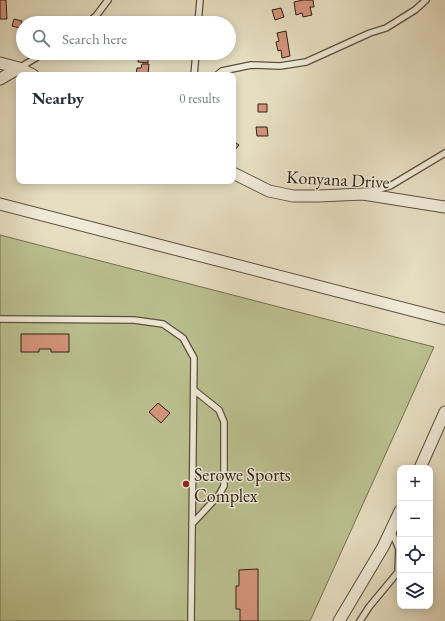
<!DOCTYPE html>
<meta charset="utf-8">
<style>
:root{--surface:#fff;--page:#f2f2f3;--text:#1f2937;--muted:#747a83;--line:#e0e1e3}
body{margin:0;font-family:"EB Garamond",serif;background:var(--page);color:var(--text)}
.controls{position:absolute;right:12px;bottom:12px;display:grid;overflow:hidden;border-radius:8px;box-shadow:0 2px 10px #0003}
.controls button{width:36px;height:36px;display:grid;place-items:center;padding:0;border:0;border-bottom:1px solid var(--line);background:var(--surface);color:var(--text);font:20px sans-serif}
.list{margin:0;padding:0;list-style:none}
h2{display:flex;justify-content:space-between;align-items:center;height:52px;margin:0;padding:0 16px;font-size:17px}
h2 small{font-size:13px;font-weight:400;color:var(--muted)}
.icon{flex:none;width:22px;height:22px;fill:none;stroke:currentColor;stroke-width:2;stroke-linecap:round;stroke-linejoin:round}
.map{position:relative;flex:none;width:445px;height:621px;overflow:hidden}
.search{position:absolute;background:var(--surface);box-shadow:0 2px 10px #0003;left:16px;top:16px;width:220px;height:44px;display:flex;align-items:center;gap:10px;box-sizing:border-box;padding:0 14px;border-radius:22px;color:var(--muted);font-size:15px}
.panel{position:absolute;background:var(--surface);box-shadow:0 2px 10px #0003;left:16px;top:72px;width:220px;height:112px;border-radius:8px}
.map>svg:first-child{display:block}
</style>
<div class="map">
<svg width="445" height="621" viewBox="0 0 445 621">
<rect width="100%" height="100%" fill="#e6dec1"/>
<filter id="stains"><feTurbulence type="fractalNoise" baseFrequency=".005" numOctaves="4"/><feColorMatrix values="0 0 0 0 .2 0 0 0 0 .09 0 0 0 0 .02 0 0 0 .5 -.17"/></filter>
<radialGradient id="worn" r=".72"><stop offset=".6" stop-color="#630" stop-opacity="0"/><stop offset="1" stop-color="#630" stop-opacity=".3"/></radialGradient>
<!-- green -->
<path fill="#bbc08f" stroke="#747053" d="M 0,235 L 434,347 L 310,621 L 0,621 Z"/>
<!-- building -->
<path fill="#d4947c" stroke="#2d2017" d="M 0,0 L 6,0 L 7,19 L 0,19 Z
M 303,0 L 313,0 L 314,7 L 310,7 L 312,15 L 303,17 L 302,13 L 296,15 L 294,2 Z
M 281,8 L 284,17 L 275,20 L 272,10 Z
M 14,19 L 22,21 L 20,28 L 12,26 Z
M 286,31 L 290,56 L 282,58 L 281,50 L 278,51 L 276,42 L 279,41 L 277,33 Z
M 139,54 L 148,55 L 148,63 L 138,62 Z
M 142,64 L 149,64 L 148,75 L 136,75 L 137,68 L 141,68 Z
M 258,104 L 267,104 L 267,112 L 258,112 Z
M 256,127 L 267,127 L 268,136 L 257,136 Z
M 233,141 L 239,145 L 234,151 L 233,150 Z
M 21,334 L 69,334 L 69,352 L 51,352 L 51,349 L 39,349 L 39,352 L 21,352 Z
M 158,403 L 170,413 L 161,423 L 149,412 Z
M 258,569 L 258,621 L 240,621 L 240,609 L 236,609 L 236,586 L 239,586 L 239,570 Z"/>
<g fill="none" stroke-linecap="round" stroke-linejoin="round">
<defs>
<path id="lane" d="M 87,23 L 96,16 L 108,0
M 198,23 L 200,0
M 19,68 L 44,53
M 194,75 L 196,53
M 217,75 L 222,71 L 251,65 L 280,66 L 306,62 L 370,33 L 386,28 L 415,10 L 426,0
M 368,192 L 390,186 L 445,153
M 0,319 L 134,320 L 163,324 L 183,338 L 194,358 L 191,621
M 192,524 L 219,495 L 224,486 L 224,422 L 219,410 L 194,390
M 360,621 L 369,607 L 398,572 L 399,549 L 391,530"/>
<path id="street" d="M 0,63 L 19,68 L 33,75
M 0,79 L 19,68
M 233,173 L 269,191 L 293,196 L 319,196 L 363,194 L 445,207
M 0,204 L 445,319
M 420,468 L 445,412
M 339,621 L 383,547 L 400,511"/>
</defs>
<!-- lane casing -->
<use href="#lane" stroke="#5b5042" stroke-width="8"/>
<!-- street casing -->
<use href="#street" stroke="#5b5042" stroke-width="13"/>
<!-- lane -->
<use href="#lane" stroke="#efead7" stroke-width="5.5"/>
<!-- street -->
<use href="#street" stroke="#efead7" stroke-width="11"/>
</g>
<!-- markers -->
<circle fill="#8f2418" stroke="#efead7" stroke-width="1.5" cx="186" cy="484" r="4"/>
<g text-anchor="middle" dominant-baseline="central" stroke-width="3" stroke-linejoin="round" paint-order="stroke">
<!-- street labels -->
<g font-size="18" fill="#2d2017" stroke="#efead7">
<text transform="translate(338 179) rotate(3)">Konyana Drive</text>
</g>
<!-- poi labels -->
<g font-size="18" fill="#2d2017" stroke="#efead7" text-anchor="start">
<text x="194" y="474">Serowe Sports<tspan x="194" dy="21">Complex</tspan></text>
</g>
</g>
<rect width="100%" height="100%" filter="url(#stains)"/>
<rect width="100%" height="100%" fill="url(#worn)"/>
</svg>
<div class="controls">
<button>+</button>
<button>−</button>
<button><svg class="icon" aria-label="locate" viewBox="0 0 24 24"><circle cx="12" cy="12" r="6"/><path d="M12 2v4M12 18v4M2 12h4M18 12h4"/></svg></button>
<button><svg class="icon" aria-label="layers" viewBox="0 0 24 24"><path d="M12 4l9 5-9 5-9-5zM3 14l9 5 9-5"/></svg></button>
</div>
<div class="search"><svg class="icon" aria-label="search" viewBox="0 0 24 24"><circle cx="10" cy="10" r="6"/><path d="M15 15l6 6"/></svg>Search here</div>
<section class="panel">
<h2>Nearby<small>0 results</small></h2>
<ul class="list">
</ul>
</section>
</div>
